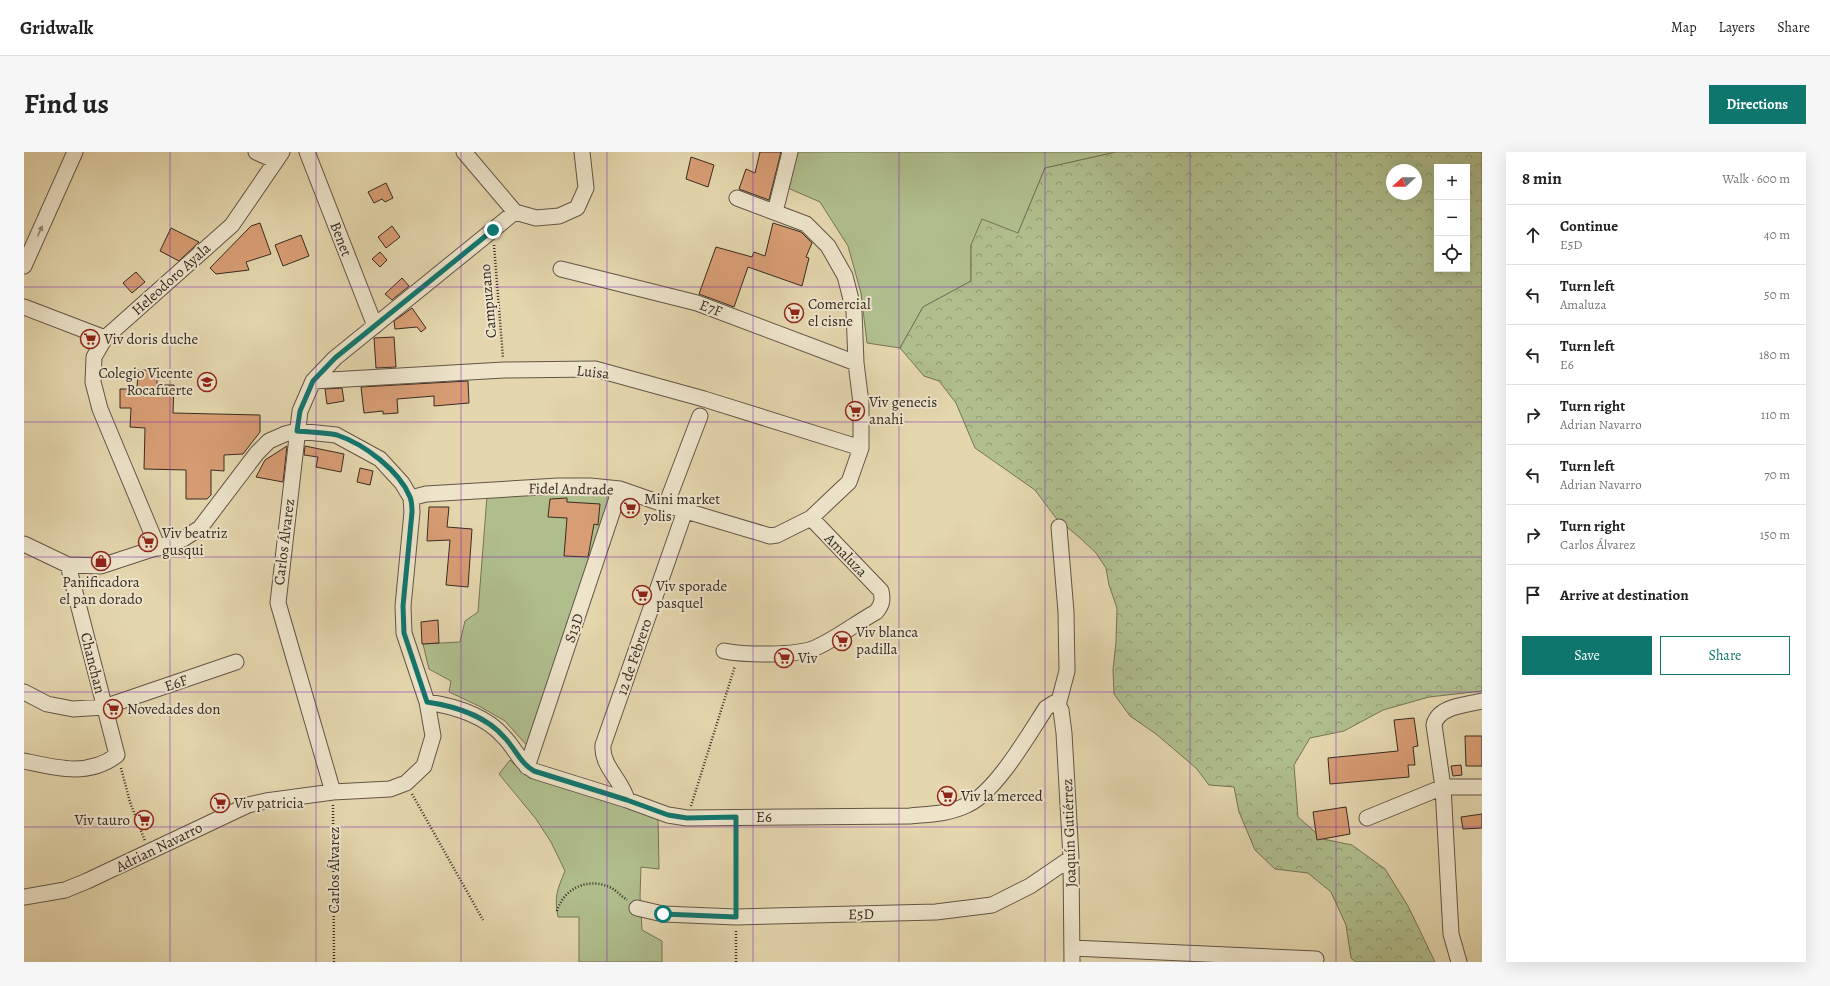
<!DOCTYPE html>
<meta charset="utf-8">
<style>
:root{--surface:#fff;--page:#f6f6f6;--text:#222;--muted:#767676;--line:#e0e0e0;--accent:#0f766e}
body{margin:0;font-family:Alegreya,serif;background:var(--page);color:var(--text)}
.controls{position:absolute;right:12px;top:12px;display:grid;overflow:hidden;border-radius:0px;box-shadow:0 4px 16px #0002}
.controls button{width:36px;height:36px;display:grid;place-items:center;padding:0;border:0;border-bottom:1px solid var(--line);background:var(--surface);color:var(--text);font:20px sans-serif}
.compass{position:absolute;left:1362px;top:12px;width:36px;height:36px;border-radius:50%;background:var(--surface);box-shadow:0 4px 16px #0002;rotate:248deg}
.stop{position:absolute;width:12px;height:12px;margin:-9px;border:3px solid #0f766e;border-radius:50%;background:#fff}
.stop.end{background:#0f766e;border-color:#fff;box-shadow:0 1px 4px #0008}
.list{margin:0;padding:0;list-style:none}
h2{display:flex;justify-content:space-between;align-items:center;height:52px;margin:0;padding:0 16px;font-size:17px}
h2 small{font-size:13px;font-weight:400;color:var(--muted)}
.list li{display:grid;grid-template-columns:26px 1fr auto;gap:12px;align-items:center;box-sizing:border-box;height:60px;padding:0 16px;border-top:1px solid var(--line)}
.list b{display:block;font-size:15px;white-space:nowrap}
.list p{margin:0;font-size:13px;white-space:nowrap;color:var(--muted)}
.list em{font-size:13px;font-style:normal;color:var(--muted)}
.actions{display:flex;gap:8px;padding:12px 16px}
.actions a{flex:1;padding:9px 0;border:1px solid var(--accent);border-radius:0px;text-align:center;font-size:14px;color:var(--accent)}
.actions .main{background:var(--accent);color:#fff}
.icon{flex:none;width:22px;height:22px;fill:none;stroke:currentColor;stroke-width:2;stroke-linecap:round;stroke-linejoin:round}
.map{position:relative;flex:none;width:1458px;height:810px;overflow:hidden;border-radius:0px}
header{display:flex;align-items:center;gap:24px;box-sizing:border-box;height:56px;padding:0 20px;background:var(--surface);border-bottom:1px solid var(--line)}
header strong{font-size:19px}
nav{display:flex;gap:22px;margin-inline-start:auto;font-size:14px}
.intro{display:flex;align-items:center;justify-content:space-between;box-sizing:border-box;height:96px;padding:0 24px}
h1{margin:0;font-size:28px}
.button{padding:10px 18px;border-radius:0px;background:var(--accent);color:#fff;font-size:14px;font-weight:700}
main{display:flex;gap:24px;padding:0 24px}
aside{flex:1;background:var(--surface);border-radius:0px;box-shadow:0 4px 16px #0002}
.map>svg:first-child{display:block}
</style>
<header>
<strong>Gridwalk</strong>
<nav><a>Map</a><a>Layers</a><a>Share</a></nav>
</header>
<div class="intro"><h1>Find us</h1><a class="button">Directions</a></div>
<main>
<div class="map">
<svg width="1458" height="810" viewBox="0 0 1458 810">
<defs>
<pattern id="forest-crowns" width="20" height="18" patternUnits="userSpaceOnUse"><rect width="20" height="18" fill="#b0be8d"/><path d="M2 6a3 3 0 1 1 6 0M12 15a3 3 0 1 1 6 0" fill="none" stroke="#909b73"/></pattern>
</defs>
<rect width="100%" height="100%" fill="#e4d6ad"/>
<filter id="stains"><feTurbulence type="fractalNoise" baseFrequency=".005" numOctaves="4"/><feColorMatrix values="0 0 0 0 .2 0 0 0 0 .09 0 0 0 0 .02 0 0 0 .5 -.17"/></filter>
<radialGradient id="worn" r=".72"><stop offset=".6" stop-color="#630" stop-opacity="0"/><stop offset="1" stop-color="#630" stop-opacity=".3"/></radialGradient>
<!-- green -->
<path fill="#b0be8d" stroke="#747458" d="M 774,0 L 1092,0 L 1021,16 L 994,81 L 947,93 L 947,129 L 899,155 L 876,196 L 843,191 L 837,141 L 824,94 L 796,50 L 764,36 Z
M 569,338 L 589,345 L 506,597 L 481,569 L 455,554 L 425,540 L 427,529 L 405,517 L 399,492 L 436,490 L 441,469 L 454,460 L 463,344 Z
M 486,608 L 498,620 L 634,665 L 635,717 L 617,715 L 616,744 L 618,778 L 638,789 L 638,810 L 555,810 L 555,765 L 534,765 C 530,745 533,738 541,719 L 527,690 L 512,667 L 475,622 Z"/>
<!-- forest -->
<path fill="url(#forest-crowns)" stroke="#747458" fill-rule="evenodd" d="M 1092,0 L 1458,0 L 1458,539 L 1405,545 L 1359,558 L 1320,579 L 1286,586 L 1270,613 L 1274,665 L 1299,687 L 1328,693 L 1361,717 L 1384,754 L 1411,810 L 1332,810 L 1327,806 L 1322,773 L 1307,740 L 1284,721 L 1251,717 L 1231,698 L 1215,660 L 1210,635 L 1185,633 L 1172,616 L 1132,582 L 1106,564 L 1090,542 L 1089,518 L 1092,490 L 1093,456 L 1085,433 L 1082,416 L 1072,401 L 1055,385 L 1032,366 L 1011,338 L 951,296 L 932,251 L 915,229 L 900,224 L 876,196 L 899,155 L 947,129 L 947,93 L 958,67 L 994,81 L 1021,16 ZM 1413,15 L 1443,15 L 1443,117 L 1413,117 ZM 1368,18 L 1392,18 L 1392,42 L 1368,42 Z"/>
<!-- building -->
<path fill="#d89d74" stroke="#382a24" d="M 736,0 L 757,0 L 745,48 L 715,37 L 722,17 L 731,21 Z
M 667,5 L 690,13 L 684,35 L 662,27 Z
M 362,31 L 369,46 L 361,50 L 358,47 L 350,51 L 344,40 Z
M 236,71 L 247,102 L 222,110 L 225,118 L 192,122 L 186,116 L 227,74 Z
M 749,71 L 777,80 L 788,91 L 782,105 L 785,106 L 778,134 L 724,115 L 710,155 L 675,142 L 692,95 L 728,105 L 730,100 L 741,104 Z
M 368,74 L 376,85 L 362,96 L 354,85 Z
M 147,76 L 175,90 L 155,109 L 136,99 Z
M 277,83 L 285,104 L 259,114 L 251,93 Z
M 356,100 L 363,108 L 356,115 L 348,107 Z
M 112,120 L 121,130 L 108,141 L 99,131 Z
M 378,126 L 385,134 L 368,148 L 361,142 Z
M 388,156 L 402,176 L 397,180 L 393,175 L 371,177 L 370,169 Z
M 370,185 L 372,215 L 352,216 L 350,186 Z
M 114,218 L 133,218 L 133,233 L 150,233 L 149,261 L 236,263 L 236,280 L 219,302 L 200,303 L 200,319 L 187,318 L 187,343 L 183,347 L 162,347 L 162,318 L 120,317 L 121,276 L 106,275 L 107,256 L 96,256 L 96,237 L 113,237 Z
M 444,229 L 445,251 L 410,254 L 410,244 L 373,247 L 374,261 L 359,262 L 359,259 L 340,261 L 337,235 Z
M 318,236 L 320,249 L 303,252 L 301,237 Z
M 263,294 L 259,330 L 232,325 L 241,308 Z
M 281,294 L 320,302 L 317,320 L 292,315 L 294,305 L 280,303 Z
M 336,316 L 349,319 L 346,333 L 333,330 Z
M 543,346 L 543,350 L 576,352 L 574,373 L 570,372 L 564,405 L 540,404 L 543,366 L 524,365 L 526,347 Z
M 405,355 L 425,355 L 423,375 L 448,377 L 444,435 L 422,433 L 426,388 L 403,389 Z
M 414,468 L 415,491 L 398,492 L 397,470 Z
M 1390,566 L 1394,594 L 1389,595 L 1391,613 L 1384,613 L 1385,625 L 1306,632 L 1304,606 L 1374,599 L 1370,568 Z
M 1441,584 L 1458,584 L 1458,614 L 1442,614 Z
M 1437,613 L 1438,623 L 1429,624 L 1427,614 Z
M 1322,655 L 1326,682 L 1293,688 L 1289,660 Z
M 1458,662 L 1458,676 L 1439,677 L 1437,665 Z"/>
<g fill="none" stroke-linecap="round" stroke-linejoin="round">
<defs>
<path id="minor" d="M 232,0 L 252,9
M 283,0 L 351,174
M 440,0 L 491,60 L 512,66 L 535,64 L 553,56 L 562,36 L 558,0
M 751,60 L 766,0
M 0,114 L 51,0
M 537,117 L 673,151 L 832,211
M 0,155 L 81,186
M 289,229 L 480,218 L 571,217 L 680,247 L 837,296
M 387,346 L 402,342 L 534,334 L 566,334 L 596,337 L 642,353 L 746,384 L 753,383 L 787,366 L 825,330 L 837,296 L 837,251 L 832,211 L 830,159 L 821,124 L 804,94 L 782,72 L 713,46
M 642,353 L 676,264
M 0,392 L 44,413 L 77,414 L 159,387 L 176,376 L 233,301 L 245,289 L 261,282 L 273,279 L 312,283 L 356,307 L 378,331 L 387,346 L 388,360 L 379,454 L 380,481 L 403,550 L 409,584 L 400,614 L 382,631 L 366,637 L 309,640 L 242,649 L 224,653 L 63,729 L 41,738 L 0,745
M 134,396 L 76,257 L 69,230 L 70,205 L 81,186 L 208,73 L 258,0
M 700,499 C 721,503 772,504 791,496 C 812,487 832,471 852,460 C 858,453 859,448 857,439 L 787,366
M 0,540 L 23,552 L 49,557 L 80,555 L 212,510
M 403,550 C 430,554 462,564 480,585 C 491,596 496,611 510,619 L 603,648 L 644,663 L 663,666 L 886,664 C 906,662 925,662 943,653 C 972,640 1005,582 1022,556 L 1030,551 L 1034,553
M 1034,553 L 1037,558 L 1040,581 L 1047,706 L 1048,810
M 1034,553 L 1043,519 L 1042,460 L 1035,375
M 0,609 C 32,616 65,625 93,603 L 44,413
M 503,615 L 596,337
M 309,640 L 254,451 L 276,259 L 289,229 L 311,206 L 491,60
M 603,648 C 598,628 577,614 579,593 L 661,359
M 1343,666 L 1419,635 L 1458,635
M 613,756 L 639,762 L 712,765 L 912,760 L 968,753 L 1006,734 L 1047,706
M 1048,796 L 1292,807
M 1435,810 L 1427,782 L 1419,635 L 1410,573 C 1414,554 1442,553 1458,549"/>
</defs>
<!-- minor casing -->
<use href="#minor" stroke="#635546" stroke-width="17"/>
<!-- path -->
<path stroke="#382a24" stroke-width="2.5" stroke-dasharray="1 2" stroke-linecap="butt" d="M 470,93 L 479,206
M 97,616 L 106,650 L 121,689
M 388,642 L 459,768
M 309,653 L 310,810
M 667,654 L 711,514
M 712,752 L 712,679
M 533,759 C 539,738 561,726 583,734 C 590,736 597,744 603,748
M 712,810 L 712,779"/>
<!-- minor -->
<use href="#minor" stroke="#ede4ca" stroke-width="15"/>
</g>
<!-- one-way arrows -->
<defs><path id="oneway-solid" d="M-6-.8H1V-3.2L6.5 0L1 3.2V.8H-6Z"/></defs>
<use fill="#928777" href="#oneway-solid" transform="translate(16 79) rotate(-66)"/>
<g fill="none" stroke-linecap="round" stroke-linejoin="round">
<!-- route -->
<path stroke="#0f766e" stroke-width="5" d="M 469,78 L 311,206 L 289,229 L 276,259 L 273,279 C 286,280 301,280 313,283 C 340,292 375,318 386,345 C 388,350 388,355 388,360 L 379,454 L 380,481 L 403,550 C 430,554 462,564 480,585 C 491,596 496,611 510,619 L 603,648 L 644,663 L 663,666 L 712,665 L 712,765 L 639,762"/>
</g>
<!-- grid -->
<path fill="none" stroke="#7b2cbf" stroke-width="1" stroke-opacity="0.55" d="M 146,0 L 146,810M 292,0 L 292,810M 437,0 L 437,810M 583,0 L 583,810M 729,0 L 729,810M 875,0 L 875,810M 1021,0 L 1021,810M 1166,0 L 1166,810M 1312,0 L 1312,810M 0,135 L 1458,135M 0,270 L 1458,270M 0,405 L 1458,405M 0,540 L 1458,540M 0,675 L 1458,675"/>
<!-- icons -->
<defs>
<symbol id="supermarket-ring" viewBox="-11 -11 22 22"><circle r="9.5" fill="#ede4ca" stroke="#8f2418" stroke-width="1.5"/><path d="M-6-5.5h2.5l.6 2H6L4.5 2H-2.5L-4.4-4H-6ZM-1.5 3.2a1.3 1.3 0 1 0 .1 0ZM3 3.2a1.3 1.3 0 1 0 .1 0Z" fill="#8f2418"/></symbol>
<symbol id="school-ring" viewBox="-11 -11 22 22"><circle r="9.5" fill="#ede4ca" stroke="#8f2418" stroke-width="1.5"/><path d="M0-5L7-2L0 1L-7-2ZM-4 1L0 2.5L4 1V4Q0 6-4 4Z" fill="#8f2418"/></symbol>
<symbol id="shop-ring" viewBox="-11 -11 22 22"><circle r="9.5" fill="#ede4ca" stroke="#8f2418" stroke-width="1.5"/><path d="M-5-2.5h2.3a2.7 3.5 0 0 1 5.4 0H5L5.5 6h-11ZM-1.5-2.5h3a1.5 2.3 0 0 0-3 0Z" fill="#8f2418"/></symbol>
</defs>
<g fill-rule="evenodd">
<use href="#supermarket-ring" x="759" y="150" width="22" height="22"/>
<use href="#supermarket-ring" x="55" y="176" width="22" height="22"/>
<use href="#school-ring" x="172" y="219" width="22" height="22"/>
<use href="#supermarket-ring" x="820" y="248" width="22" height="22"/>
<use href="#supermarket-ring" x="595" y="345" width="22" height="22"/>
<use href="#supermarket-ring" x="113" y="379" width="22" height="22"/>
<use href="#shop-ring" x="66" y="398" width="22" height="22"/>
<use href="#supermarket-ring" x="607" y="432" width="22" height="22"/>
<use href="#supermarket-ring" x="807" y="478" width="22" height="22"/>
<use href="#supermarket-ring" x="749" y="495" width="22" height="22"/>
<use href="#supermarket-ring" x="78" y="546" width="22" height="22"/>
<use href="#supermarket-ring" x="912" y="633" width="22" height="22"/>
<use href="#supermarket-ring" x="185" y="640" width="22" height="22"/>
<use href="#supermarket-ring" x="109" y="657" width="22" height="22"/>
</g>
<g text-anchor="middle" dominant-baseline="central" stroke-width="4" stroke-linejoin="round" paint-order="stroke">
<!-- street labels -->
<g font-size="15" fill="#382a24" stroke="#ede4ca">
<text transform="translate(317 87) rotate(69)">Benet</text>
<text transform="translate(147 127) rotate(-42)">Heleodoro Ayala</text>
<text transform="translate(464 149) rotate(-95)">Campuzano</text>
<text transform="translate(687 156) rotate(20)">E7F</text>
<text transform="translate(569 220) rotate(6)">Luisa</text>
<text transform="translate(547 337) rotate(1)">Fidel Andrade</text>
<text transform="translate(260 390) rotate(-83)">Carlos Álvarez</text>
<text transform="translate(822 403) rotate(46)">Amaluza</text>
<text transform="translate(550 476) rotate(-71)">S13D</text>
<text transform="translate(610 505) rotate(-71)">12 de Febrero</text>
<text transform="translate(69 511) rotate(76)">Chanchan</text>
<text transform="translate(152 531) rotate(-19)">E6F</text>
<text x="740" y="665">E6</text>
<text transform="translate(1045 681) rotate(-92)">Joaquín Gutiérrez</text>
<text transform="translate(135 695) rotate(-26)">Adrian Navarro</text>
<text transform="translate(310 718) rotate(-90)">Carlos Álvarez</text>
<text transform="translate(837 762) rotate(-1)">E5D</text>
</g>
<!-- poi labels -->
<g font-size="15" fill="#382a24" stroke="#ede4ca" text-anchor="start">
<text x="784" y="152">Comercial<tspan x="784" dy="17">el cisne</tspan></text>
<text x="80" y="187">Viv doris duche</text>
<text x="169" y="221" text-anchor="end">Colegio Vicente<tspan x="169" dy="17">Rocafuerte</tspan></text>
<text x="845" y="250">Viv genecis<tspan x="845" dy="17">anahi</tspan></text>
<text x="620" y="347">Mini market<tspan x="620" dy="17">yolis</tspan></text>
<text x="138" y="381">Viv beatriz<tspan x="138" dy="17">gusqui</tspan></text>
<text x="77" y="430" text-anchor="middle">Panificadora<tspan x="77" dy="17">el pan dorado</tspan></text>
<text x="632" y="434">Viv sporade<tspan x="632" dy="17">pasquel</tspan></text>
<text x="832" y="480">Viv blanca<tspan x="832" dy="17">padilla</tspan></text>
<text x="774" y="506">Viv</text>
<text x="103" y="557">Novedades don</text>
<text x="937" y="644">Viv la merced</text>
<text x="210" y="651">Viv patricia</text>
<text x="106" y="668" text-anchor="end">Viv tauro</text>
</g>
</g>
<rect width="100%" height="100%" filter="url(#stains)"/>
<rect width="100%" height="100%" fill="url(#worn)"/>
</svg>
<div class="controls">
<button>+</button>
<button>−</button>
<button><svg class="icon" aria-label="locate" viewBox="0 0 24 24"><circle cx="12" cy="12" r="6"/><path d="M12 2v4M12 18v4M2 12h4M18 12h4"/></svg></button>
</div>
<svg class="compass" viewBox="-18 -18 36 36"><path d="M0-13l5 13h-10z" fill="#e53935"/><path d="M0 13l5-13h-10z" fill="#767676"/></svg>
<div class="stop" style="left:639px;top:762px"></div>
<div class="stop end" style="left:469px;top:78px"></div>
</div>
<aside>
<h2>8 min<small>Walk · 600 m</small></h2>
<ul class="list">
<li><svg class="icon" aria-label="ahead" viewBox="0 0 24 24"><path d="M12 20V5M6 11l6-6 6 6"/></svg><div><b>Continue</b><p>E5D</p></div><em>40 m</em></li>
<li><svg class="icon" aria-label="left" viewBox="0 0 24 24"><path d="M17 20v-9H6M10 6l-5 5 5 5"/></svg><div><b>Turn left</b><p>Amaluza</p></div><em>50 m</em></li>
<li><svg class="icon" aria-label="left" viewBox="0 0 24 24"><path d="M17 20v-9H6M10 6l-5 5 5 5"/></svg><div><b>Turn left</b><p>E6</p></div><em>180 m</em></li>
<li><svg class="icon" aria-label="right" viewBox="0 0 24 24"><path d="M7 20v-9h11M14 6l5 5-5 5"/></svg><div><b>Turn right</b><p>Adrian Navarro</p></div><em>110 m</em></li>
<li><svg class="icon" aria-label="left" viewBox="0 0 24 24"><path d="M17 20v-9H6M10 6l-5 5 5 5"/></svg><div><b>Turn left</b><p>Adrian Navarro</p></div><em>70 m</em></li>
<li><svg class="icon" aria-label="right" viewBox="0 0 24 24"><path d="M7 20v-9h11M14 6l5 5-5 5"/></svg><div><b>Turn right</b><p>Carlos Álvarez</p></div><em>150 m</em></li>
<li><svg class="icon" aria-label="arrive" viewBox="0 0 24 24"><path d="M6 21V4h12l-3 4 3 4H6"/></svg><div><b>Arrive at destination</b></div></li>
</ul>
<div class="actions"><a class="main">Save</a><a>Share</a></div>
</aside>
</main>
